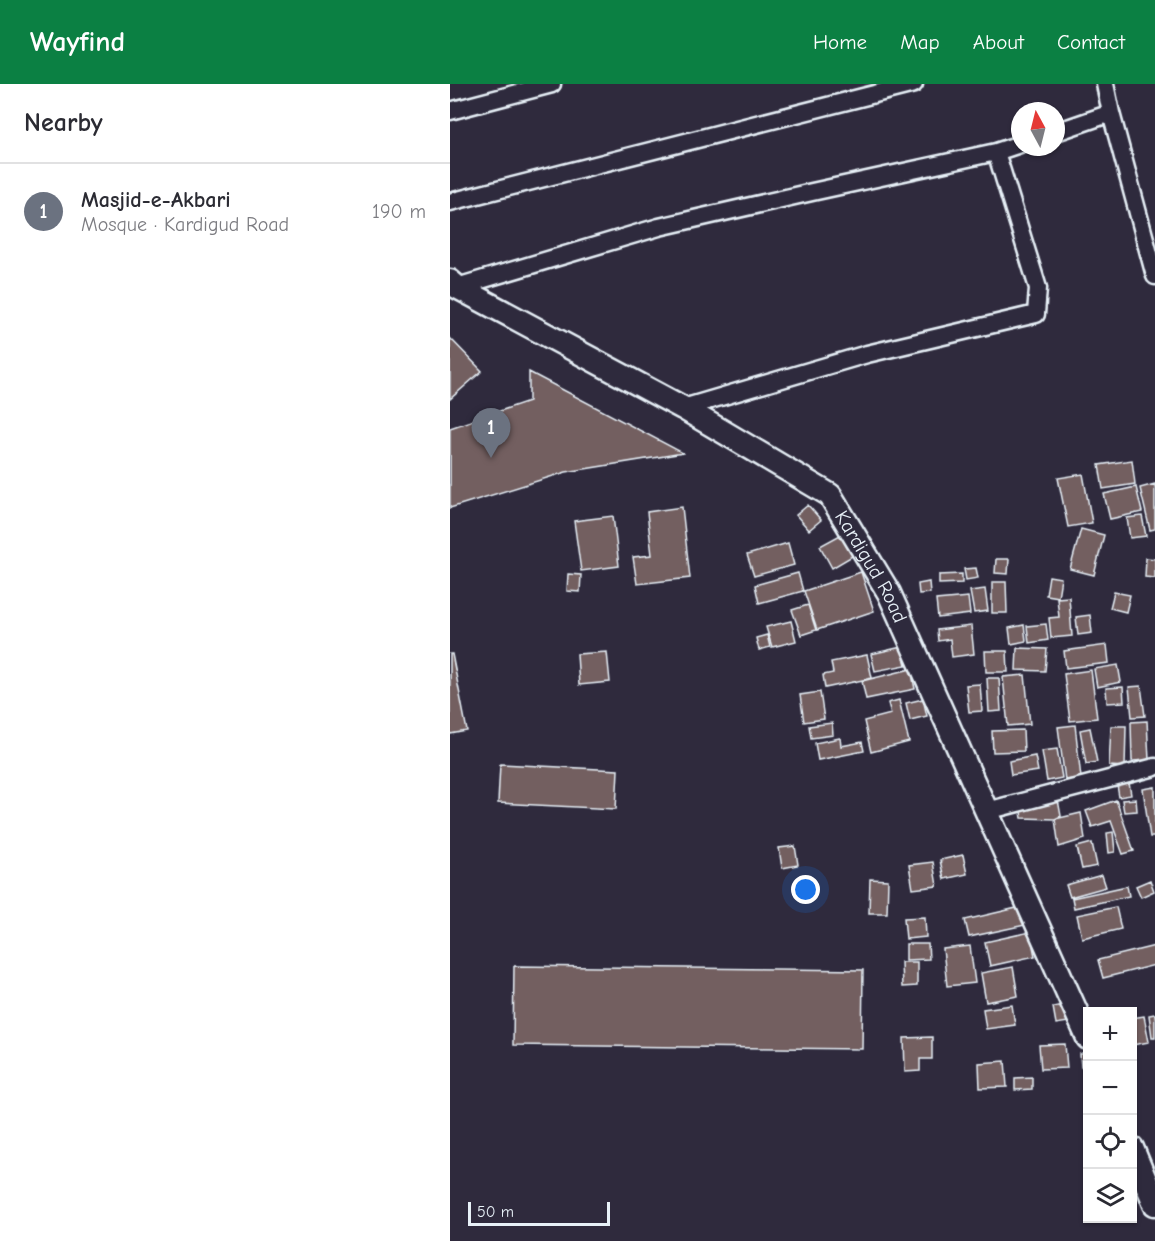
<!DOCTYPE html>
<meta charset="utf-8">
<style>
:root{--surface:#fff;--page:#f2f2f3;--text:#2b2b33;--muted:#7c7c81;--line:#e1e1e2;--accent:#0b8043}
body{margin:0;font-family:"Comic Neue",sans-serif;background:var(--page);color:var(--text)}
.controls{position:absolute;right:18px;bottom:18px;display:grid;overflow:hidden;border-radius:0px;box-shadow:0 2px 4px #0004}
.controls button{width:54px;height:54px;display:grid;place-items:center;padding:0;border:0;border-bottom:2px solid var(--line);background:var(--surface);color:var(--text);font:30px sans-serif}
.compass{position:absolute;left:561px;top:18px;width:54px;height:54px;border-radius:50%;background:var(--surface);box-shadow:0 2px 4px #0004;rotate:353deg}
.scale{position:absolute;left:18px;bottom:15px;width:142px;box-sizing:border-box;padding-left:6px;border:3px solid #e8f1f8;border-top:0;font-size:16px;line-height:21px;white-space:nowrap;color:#e8f1f8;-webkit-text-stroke:4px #2f2a3d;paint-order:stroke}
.you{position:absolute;left:356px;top:806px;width:21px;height:21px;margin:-15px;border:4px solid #fff;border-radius:50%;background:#1a73e8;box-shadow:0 0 0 9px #1a73e833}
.badge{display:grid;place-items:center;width:39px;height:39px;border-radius:50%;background:var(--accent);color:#fff;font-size:20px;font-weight:700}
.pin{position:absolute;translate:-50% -50px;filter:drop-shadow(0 2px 3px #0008)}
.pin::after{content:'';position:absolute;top:32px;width:21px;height:18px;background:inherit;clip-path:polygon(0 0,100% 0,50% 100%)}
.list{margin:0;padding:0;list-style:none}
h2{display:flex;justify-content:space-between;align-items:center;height:78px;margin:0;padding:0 24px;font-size:26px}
h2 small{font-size:20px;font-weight:400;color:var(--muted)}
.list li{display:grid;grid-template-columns:39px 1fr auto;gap:18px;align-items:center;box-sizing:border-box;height:96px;padding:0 24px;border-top:2px solid var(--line)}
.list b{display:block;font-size:22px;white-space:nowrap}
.list p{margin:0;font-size:20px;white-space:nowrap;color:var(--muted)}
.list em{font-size:20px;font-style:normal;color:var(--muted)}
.icon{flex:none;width:33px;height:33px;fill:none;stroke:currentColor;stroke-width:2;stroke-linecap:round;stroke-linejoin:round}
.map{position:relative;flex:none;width:705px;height:1157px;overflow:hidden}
header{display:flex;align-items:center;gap:36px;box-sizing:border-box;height:84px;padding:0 30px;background:var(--accent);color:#fff}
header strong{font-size:28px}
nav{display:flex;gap:33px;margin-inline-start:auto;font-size:21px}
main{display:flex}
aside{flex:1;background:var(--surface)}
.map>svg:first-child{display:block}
</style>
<header>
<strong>Wayfind</strong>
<nav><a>Home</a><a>Map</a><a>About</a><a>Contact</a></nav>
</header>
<main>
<aside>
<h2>Nearby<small></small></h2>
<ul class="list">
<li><span class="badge" style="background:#6b7280">1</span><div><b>Masjid-e-Akbari</b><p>Mosque · Kardigud Road</p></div><em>190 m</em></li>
</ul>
</aside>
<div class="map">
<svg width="705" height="1157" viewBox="0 0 705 1157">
<rect width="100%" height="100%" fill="#2f2a3d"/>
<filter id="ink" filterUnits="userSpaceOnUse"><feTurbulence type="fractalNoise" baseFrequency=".0167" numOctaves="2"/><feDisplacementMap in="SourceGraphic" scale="12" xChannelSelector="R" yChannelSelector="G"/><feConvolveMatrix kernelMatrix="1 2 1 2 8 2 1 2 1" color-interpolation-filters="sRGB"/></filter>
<g filter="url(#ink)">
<!-- building -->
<path fill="#735e60" stroke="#e8f1f8" stroke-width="1.5" d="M 0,254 L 32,287 L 0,315 Z
M 79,288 L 233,369 L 116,388 L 0,424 L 0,344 L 79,317 Z
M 682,376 L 685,400 L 653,405 L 649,381 Z
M 633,390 L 642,439 L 618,443 L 608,394 Z
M 705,400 L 705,445 L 700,446 L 690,404 Z
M 686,403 L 692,428 L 660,435 L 654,410 Z
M 358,421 L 371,436 L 359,446 L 346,431 Z
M 232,423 L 240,494 L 187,500 L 183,473 L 202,471 L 197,428 Z
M 163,432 L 169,482 L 131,487 L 124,437 Z
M 692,432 L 696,452 L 680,454 L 677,434 Z
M 631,445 L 654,451 L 644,491 L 620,485 Z
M 392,450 L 404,471 L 382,484 L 370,462 Z
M 338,459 L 344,481 L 304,492 L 297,471 Z
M 696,474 L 705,475 L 705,494 L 695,493 Z
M 546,475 L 559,475 L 558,490 L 545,489 Z
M 526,484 L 528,494 L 516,496 L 514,485 Z
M 411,488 L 424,527 L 367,546 L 354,507 Z
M 348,489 L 353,507 L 309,519 L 305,501 Z
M 118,490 L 131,491 L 130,508 L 117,507 Z
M 512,490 L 512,499 L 489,500 L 489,491 Z
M 599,492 L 611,494 L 608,513 L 596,511 Z
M 479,498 L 480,509 L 469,510 L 468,500 Z
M 542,498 L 556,498 L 557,529 L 542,529 Z
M 535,505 L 538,527 L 524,529 L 520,507 Z
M 664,508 L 680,511 L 676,528 L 660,524 Z
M 518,513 L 520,530 L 488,534 L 486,516 Z
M 619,513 L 622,552 L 601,554 L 599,534 L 609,533 L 607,514 Z
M 358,521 L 366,546 L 351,551 L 342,526 Z
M 640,531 L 642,549 L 628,551 L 626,533 Z
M 341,537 L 346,557 L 322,563 L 316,543 Z
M 596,540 L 598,556 L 579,559 L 577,542 Z
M 574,541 L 576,557 L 561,560 L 559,544 Z
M 521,542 L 524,570 L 502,573 L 500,555 L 488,557 L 487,546 Z
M 317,551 L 320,563 L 309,566 L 306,554 Z
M 657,561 L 659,579 L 616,584 L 614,567 Z
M 452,563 L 456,581 L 425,587 L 421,570 Z
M 567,564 L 597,565 L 595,587 L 566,586 Z
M 535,567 L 557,567 L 558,588 L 536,588 Z
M 157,568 L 160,598 L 129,601 L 127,570 Z
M 0,570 L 2,570 L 17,647 L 0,650 Z
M 417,571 L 422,594 L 375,604 L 373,591 L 383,589 L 381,578 Z
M 668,581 L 671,598 L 647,603 L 644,585 Z
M 461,585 L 465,605 L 416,615 L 412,597 Z
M 641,586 L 647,634 L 620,637 L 614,590 Z
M 575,591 L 580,640 L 558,642 L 553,593 Z
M 537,594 L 549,594 L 551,627 L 539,628 Z
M 530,600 L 532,627 L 519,628 L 516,601 Z
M 691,602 L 695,632 L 682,633 L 679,603 Z
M 673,603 L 674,618 L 657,619 L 656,604 Z
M 370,608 L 374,635 L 354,638 L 350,611 Z
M 473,615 L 477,632 L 460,636 L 456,619 Z
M 449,616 L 459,658 L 421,668 L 414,637 L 441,630 L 438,619 Z
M 697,637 L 699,676 L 682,677 L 681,638 Z
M 382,639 L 383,651 L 361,654 L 359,642 Z
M 625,641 L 631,694 L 615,696 L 608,643 Z
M 661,642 L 676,642 L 675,683 L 659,682 Z
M 640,644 L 647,678 L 636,680 L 630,646 Z
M 573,646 L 574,667 L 543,668 L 542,647 Z
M 390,654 L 391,662 L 412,658 L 414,667 L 368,676 L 365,659 Z
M 607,665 L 612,694 L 597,697 L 592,667 Z
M 585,672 L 588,687 L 561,691 L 559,677 Z
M 50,680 L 168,686 L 166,725 L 48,719 Z
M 679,699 L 681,711 L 669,713 L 667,701 Z
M 705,703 L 705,753 L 700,753 L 693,705 Z
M 686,715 L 687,727 L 674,728 L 672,716 Z
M 608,716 L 611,732 L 605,735 L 572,734 L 570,722 Z
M 666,716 L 684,767 L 673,770 L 661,737 L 642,743 L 636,727 Z
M 631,729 L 635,755 L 609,763 L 605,735 Z
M 663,748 L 665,768 L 659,769 L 657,749 Z
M 642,759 L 647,782 L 632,785 L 627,763 Z
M 345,762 L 348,781 L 332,784 L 329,764 Z
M 513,771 L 517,790 L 494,795 L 490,776 Z
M 483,778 L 487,802 L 463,805 L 459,781 Z
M 652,791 L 656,803 L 620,813 L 616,801 Z
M 420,795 L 438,796 L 437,829 L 419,829 Z
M 700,796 L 704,807 L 691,813 L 686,802 Z
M 677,802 L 679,812 L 624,824 L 622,814 Z
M 571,823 L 575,841 L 519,853 L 515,836 Z
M 666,823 L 671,845 L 632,854 L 627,831 Z
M 475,833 L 476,853 L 456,855 L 454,834 Z
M 580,848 L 585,872 L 540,882 L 535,858 Z
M 456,860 L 478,860 L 479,875 L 456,876 Z
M 520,862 L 525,899 L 497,902 L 493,865 Z
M 705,862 L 705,881 L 653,894 L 648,876 Z
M 451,878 L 467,878 L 467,902 L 452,903 Z
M 64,882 L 413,886 L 412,965 L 63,961 Z
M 563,883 L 568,912 L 536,918 L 531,889 Z
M 622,919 L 625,937 L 606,940 L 603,923 Z
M 562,921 L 565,941 L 536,945 L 533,925 Z
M 705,930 L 705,953 L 702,953 L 699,931 Z
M 694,932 L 699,958 L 682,961 L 682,934 Z
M 482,953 L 482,975 L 470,975 L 470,987 L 455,988 L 454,954 Z
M 615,960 L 617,984 L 591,985 L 589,961 Z
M 630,970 L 638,970 L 638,982 L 631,983 Z
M 555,977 L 557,1003 L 530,1004 L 529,979 Z
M 582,993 L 582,1005 L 565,1006 L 565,994 Z"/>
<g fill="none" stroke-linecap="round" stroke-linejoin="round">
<defs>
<path id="street" d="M 0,27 L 102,0
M 661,29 L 705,192
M 606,48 L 661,29 L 655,0
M 0,118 L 464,0
M 7,203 L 209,143 L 362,108 L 546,68
M 233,324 L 417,270 L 586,230 L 588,204 L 546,68 L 570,60
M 537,727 L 705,683"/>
<g id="secondary">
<path id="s1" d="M 0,197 L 7,203 L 233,324 L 380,411 L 439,509 L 638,954"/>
<path d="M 682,1064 L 705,1120"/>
</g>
</defs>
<!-- street casing -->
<use href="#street" stroke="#e8f1f8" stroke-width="21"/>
<!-- secondary casing -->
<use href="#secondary" stroke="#e8f1f8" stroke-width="27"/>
<!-- street -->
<use href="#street" stroke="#2f2a3d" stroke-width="16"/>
<!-- secondary -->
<use href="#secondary" stroke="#2f2a3d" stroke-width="22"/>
</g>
</g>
<g text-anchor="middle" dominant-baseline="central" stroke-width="6" stroke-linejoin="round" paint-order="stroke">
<!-- street labels -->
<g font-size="20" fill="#e8f1f8" stroke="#2f2a3d">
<text stroke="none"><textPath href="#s1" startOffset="519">Kardigud Road</textPath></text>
</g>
</g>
</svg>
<div class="controls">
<button>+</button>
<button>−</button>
<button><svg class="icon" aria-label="locate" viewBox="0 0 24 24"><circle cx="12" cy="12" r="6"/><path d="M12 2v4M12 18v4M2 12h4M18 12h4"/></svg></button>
<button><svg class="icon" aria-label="layers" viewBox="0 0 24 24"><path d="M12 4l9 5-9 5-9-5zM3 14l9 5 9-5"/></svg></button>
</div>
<svg class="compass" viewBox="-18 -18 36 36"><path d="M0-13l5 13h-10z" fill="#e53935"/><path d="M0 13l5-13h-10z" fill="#7c7c81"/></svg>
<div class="scale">50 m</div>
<div class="you"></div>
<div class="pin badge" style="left:41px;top:374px;background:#6b7280">1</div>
</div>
</main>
